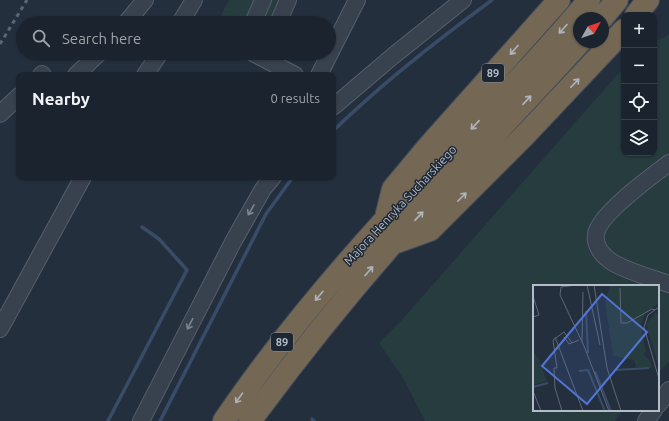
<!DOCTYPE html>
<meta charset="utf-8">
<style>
:root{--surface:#1b232e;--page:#282f3a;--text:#f1f3f6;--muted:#a0a4aa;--line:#39404a}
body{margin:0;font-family:Ubuntu,sans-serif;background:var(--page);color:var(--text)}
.controls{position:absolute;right:12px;top:12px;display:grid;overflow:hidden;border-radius:8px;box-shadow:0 1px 3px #0004}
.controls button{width:36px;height:36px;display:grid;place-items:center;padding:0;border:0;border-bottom:1px solid var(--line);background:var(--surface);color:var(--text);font:20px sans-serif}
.compass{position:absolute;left:573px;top:12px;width:36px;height:36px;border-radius:50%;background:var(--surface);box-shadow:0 1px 3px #0004;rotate:50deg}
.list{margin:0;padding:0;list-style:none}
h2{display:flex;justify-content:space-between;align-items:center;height:52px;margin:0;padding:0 16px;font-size:17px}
h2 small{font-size:13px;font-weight:400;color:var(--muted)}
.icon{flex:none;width:22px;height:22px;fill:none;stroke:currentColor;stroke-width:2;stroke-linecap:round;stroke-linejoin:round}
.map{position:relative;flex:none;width:669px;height:421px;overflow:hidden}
.search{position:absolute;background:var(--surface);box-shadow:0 1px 3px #0004;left:16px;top:16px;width:320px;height:44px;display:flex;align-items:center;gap:10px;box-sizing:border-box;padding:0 14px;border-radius:22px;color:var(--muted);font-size:15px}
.panel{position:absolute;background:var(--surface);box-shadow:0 1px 3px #0004;left:16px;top:72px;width:320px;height:108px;border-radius:8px}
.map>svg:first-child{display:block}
</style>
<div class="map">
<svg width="669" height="421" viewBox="0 0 669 421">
<rect width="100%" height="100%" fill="#242f3e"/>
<!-- green -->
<path fill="#263c3f" d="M 229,0 L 258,0 L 250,23 L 217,23 Z
M 267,0 L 284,0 L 274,23 L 257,23 Z
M 669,35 L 669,362 L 658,373 L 658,286 L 534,286 L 534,410 L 623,410 L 615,421 L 425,421 L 403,378 L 379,343 L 400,322 L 624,67 L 624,153 L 654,153 L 654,42 Z"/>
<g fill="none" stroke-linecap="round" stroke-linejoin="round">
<!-- stream -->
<path stroke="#394c67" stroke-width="3.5" d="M 333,131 C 382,83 436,41 492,0
M 312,419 L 314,421
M 108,421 L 187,270 L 159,239 L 142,227
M 160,421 L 266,214 L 293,177"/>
<defs>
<path id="minor" d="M 126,23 L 145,0
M 180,23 L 194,0
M 253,23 L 263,0
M 278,23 L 288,0
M 253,53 L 295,75
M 41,75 L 42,74 L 43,75
M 76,75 L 99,53
M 145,75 L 160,53
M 319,75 L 357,0
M 333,107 L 393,56 L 463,0
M 0,114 L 19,96
M 669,163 C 652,176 599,214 596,234 C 594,246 603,256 612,262 C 626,271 652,278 669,284
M 0,329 L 83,177
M 658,405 L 669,390
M 141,421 L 233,242 L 263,189 L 273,177
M 646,421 L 654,410"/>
<path id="highway" d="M 636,15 L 648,0
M 602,18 L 617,0
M 387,213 L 393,189 L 428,147 L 559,0
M 397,242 L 430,230 L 525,135 L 624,30
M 224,421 C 272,350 327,284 385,220 C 452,146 525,77 589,0
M 250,421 C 295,360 342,301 392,244 C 454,176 519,110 580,42"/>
</defs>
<!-- minor casing -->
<use href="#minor" stroke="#565f6c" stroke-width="18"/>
<!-- highway casing -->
<use href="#highway" stroke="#434c59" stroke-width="24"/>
<!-- minor -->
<use href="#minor" stroke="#38414e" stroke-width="16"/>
<!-- highway -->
<use href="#highway" stroke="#746855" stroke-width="22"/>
<!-- rail -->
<path stroke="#5a6575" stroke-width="3" stroke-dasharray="4 4" stroke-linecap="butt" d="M 0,44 L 27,0"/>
</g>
<!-- one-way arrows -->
<defs><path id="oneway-shaft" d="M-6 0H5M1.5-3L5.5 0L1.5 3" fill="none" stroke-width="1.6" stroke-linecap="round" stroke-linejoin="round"/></defs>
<g stroke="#aeb4bd">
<use href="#oneway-shaft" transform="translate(563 29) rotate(132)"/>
<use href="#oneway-shaft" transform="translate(514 50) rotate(131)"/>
<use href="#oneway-shaft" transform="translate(575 83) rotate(-46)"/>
<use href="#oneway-shaft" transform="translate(527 100) rotate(-47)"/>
<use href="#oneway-shaft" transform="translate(475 125) rotate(133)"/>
<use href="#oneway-shaft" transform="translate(462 197) rotate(-45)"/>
<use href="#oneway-shaft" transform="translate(419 216) rotate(-47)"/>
<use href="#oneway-shaft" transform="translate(369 271) rotate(-49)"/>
<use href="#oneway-shaft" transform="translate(319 296) rotate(130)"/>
<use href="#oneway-shaft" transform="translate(239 398) rotate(126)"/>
</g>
<g stroke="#7c8592">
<use href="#oneway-shaft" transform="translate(251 210) rotate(120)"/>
<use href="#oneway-shaft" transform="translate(190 324) rotate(117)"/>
</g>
<g text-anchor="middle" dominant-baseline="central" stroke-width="3" stroke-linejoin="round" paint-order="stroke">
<!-- shield labels -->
<g fill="#1d2633" stroke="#878f9c" stroke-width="1">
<rect x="482" y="64" width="22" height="18" rx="3"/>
<rect x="271" y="333" width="22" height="18" rx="3"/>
</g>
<g font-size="11" font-weight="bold" fill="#b4bcc9">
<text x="493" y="73">89</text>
<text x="282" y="342">89</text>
</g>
<!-- street labels -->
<g font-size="12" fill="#b4bcc9" stroke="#1d2633">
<text transform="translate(400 205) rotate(-47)">Majora Henryka Sucharskiego</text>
</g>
</g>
<!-- overview -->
<g transform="translate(533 285)">
<rect width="126" height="126" fill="#242f3e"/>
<path d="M 77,0 L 126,0 L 126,18 L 111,30 L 108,41 L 113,67 L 110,69 L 117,75 L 119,83 L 103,82 L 101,75 L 80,71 L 72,17 ZM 123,27 L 126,31 L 126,83 L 113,39 ZM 0,67 L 6,74 L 14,96 L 0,100 Z" fill="#263c3f"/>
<path fill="none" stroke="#394c67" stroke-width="2" d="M 53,26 L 55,68M 82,85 L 116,83M 46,86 L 55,85 L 72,126M 62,86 L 78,126M 0,102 L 15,98"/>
<path fill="none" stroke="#5e6776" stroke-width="1" d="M 54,0 L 67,60M 61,0 L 74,83 L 88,126M 28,2 L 27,10 L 51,61 L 76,126M 28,2 L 43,0M 87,3 L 88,38 L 94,38 L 119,24 L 122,25M 0,11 L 6,30 L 0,32M 126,22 L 115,30 L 111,42 L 126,94M 22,52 L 50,126M 31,52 L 36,59 L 46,55M 49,57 L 50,7M 0,106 L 8,126M 29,126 L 22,103 L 21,83 L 24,83 L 20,55 L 31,47 L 39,58"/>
<path fill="#5274d3" fill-opacity="0.15" stroke="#5274d3" stroke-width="2" d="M 69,9 L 114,47 L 54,119 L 9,81 Z"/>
<rect width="126" height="126" fill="none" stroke="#b4bcc9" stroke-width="2"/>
</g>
</svg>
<div class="controls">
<button>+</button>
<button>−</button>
<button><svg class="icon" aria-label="locate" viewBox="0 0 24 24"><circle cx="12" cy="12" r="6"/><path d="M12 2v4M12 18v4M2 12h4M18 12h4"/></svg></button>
<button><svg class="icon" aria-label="layers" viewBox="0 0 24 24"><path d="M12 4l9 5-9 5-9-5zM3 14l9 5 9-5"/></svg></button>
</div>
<svg class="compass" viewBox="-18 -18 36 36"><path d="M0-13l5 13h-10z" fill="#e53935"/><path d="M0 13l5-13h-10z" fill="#a0a4aa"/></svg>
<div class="search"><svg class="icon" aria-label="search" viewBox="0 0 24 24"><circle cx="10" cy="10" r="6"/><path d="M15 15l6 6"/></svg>Search here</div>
<section class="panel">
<h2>Nearby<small>0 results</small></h2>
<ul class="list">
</ul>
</section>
</div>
